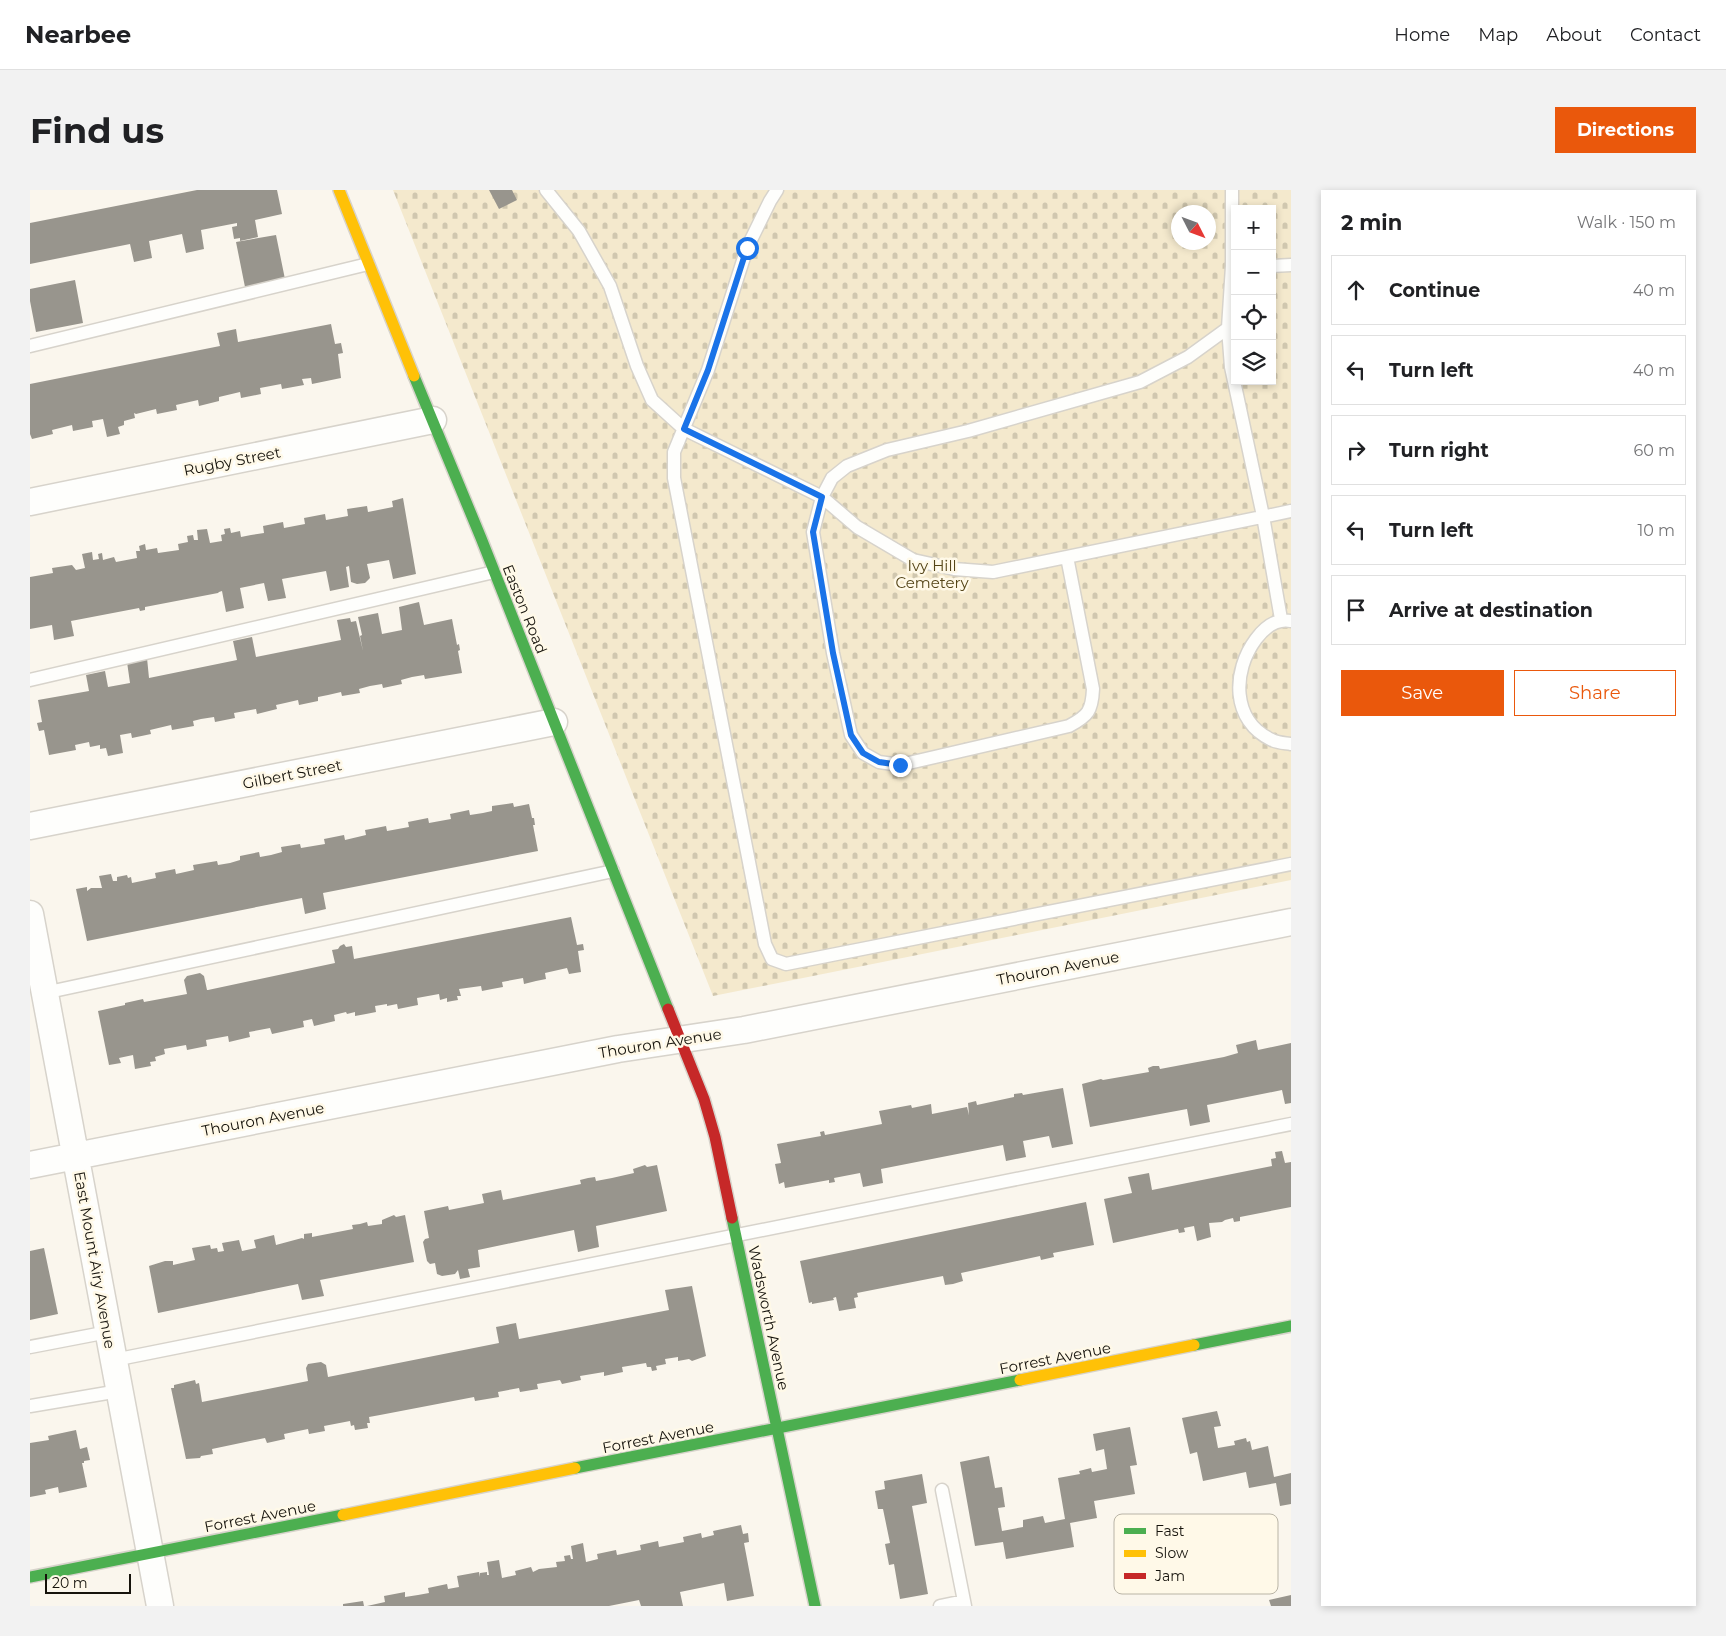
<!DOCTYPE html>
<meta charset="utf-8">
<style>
:root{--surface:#fff;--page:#f2f2f2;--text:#202124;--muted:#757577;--line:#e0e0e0;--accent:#ea580c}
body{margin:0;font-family:Montserrat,sans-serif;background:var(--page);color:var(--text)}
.controls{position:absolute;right:15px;top:15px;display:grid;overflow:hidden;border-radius:0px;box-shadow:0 2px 8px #0003}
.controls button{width:45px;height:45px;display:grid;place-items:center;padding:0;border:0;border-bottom:1px solid var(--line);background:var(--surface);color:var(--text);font:25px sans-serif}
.compass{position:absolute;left:1141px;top:15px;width:45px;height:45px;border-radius:50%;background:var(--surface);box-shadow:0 2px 8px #0003;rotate:132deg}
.scale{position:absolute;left:15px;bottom:12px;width:86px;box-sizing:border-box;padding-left:5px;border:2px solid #16130c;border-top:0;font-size:14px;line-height:18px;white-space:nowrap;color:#16130c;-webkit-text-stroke:4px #fff9e8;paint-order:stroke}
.stop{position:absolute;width:15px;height:15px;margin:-11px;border:4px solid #1a73e8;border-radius:50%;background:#fff}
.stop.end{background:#1a73e8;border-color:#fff;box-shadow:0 1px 5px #0008}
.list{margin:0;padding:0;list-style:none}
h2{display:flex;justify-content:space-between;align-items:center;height:65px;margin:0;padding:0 20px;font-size:21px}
h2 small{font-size:16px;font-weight:400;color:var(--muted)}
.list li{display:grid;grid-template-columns:32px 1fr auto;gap:15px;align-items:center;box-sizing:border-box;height:70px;margin:0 10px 10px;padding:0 10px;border:1px solid var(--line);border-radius:0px}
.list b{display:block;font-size:19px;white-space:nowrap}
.list em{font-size:16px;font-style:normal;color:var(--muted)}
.actions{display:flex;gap:10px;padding:15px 20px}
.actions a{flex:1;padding:11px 0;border:1px solid var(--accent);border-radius:0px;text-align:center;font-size:18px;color:var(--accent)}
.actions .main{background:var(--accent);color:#fff}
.icon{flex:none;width:28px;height:28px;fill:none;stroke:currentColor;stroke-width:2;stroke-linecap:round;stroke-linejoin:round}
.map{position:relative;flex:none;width:1261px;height:1416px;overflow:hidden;border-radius:0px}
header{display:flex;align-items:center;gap:30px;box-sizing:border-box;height:70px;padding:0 25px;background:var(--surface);border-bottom:1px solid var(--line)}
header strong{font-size:24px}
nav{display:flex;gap:28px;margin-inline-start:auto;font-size:18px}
.intro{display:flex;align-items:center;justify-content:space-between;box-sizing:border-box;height:120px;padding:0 30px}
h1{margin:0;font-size:35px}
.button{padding:12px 22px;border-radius:0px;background:var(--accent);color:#fff;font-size:18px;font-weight:700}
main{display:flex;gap:30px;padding:0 30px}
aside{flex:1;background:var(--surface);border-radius:0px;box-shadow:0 2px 8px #0003}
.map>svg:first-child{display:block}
</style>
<header>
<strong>Nearbee</strong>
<nav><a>Home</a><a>Map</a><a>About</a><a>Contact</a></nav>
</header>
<div class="intro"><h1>Find us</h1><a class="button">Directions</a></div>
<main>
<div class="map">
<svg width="1261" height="1416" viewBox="0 0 1261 1416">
<defs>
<pattern id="cemetery-stones" width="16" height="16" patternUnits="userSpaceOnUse" patternTransform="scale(1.25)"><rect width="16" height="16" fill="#f4e9cd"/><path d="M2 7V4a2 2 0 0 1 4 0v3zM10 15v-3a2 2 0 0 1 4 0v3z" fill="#d0c7af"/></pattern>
</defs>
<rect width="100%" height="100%" fill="#faf6ed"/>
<!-- cemetery -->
<path fill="url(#cemetery-stones)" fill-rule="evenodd" d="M 363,0 L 1261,0 L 1261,690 L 683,806 ZM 1205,19 L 1242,19 L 1242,191 L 1205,191 ZM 1148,22 L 1178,22 L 1178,52 L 1148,52 Z"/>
<!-- building -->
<path fill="#98958d" d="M 167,0 L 247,0 L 252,24 L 225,30 L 228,47 L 210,51 L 210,48 L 204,49 L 202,37 L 207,36 L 207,33 L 171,40 L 174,59 L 156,63 L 152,44 L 119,51 L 122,68 L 104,72 L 100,54 L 0,74 L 0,33 Z
M 459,0 L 482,0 L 487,10 L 469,19 Z
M 246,45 L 256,94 L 216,102 L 206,52 Z
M 45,90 L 53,133 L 6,142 L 0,111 L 0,99 Z
M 301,134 L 305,154 L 311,153 L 313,163 L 308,164 L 311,188 L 282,194 L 281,188 L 272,189 L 274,195 L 252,199 L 251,194 L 230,198 L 231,204 L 211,208 L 210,202 L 189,207 L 189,211 L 169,216 L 168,210 L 146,215 L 147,220 L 127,224 L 126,219 L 106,224 L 104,223 L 105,228 L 94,231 L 94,235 L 88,237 L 90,244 L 77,247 L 73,229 L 62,231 L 63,237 L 43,241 L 42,235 L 22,240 L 23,244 L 2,249 L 0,244 L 0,194 L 190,156 L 187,143 L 206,139 L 208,152 Z
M 373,308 L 386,384 L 363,389 L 359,370 L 337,374 L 340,388 L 335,393 L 327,394 L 321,392 L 319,376 L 316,377 L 319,397 L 300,401 L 296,381 L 252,389 L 256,408 L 238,411 L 234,393 L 210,398 L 214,418 L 196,422 L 192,401 L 189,402 L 188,403 L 115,417 L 115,420 L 110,421 L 109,418 L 41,431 L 44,446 L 24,450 L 22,435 L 0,439 L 0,387 L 23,383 L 22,378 L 42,375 L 46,380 L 55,378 L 52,364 L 62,362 L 63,370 L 69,369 L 68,364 L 72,363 L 73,370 L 84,367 L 86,372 L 107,368 L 106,361 L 110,361 L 109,356 L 115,354 L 116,360 L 127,358 L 128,363 L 149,360 L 148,354 L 158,352 L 157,346 L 163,345 L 164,350 L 168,350 L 167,340 L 177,339 L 180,353 L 192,351 L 191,345 L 195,344 L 194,339 L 200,338 L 201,343 L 210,341 L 211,347 L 221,345 L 234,343 L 233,336 L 253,332 L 254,338 L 275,334 L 274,328 L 295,324 L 296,330 L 318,326 L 317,319 L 337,316 L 338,322 L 363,317 L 362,311 Z
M 389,412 L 394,435 L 422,429 L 427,455 L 429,454 L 430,460 L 428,461 L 432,483 L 395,489 L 394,485 L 382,487 L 371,490 L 372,494 L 353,498 L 352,494 L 340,496 L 329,499 L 330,503 L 312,506 L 311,502 L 298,505 L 288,507 L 288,511 L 269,515 L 268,510 L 255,513 L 246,515 L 247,519 L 227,524 L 226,519 L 204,523 L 205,528 L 185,532 L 184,527 L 171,529 L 163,531 L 164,536 L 142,540 L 141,535 L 120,540 L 121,544 L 102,548 L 101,543 L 90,545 L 93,563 L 78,566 L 76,558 L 70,559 L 70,555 L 60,557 L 59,552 L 45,555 L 46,560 L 19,565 L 14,540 L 9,541 L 7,533 L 12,532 L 8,510 L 59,501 L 56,485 L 75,481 L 78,497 L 100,493 L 97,472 L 117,468 L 119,488 L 207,470 L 203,451 L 222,447 L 226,467 L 311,450 L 307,430 L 320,428 L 321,432 L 326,431 L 333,461 L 330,446 L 332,445 L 328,427 L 348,423 L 352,444 L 372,440 L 369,417 Z
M 483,613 L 484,617 L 499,614 L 502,628 L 504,628 L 505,635 L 503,635 L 508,661 L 293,703 L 296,719 L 275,724 L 272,708 L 57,751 L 46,699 L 57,697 L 57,701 L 61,698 L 72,698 L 69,686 L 81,684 L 83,691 L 87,691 L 87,687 L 97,685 L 98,688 L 101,687 L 102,693 L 126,688 L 125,683 L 145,679 L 146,684 L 164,680 L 163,675 L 187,671 L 188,675 L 200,673 L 210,670 L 210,666 L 229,662 L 230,667 L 241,665 L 252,662 L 251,657 L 270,654 L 271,658 L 295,654 L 294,649 L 314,645 L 315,650 L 336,645 L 335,640 L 346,638 L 356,636 L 357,641 L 379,637 L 378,632 L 398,628 L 399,633 L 421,629 L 420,624 L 439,620 L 440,625 L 453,623 L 462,621 L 462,616 Z
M 541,727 L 547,755 L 553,754 L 554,760 L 548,761 L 551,782 L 539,784 L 537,778 L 515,783 L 516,789 L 506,791 L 494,794 L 493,788 L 472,792 L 473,797 L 462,799 L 452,801 L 451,796 L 429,799 L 431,806 L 427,806 L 428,810 L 422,811 L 417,812 L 417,808 L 410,810 L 409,804 L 387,808 L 388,815 L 368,819 L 367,814 L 357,816 L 357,814 L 345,816 L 346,822 L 336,824 L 325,826 L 325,822 L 317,824 L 316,822 L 304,825 L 305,831 L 284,836 L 282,829 L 273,831 L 274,837 L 242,844 L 240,838 L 219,842 L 220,847 L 199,852 L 198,846 L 176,850 L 177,856 L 157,860 L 156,855 L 134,859 L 135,864 L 125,867 L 126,871 L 120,872 L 121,876 L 105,879 L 103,865 L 89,868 L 91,873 L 79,875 L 68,821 L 95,815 L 95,813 L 113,809 L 114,812 L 157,804 L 154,790 L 157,786 L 170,783 L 174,786 L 177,800 L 178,800 L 305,773 L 302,760 L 308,759 L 310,756 L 314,754 L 316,757 L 322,756 L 324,769 Z
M 1226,850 L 1228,860 L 1261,853 L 1261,913 L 1255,914 L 1252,900 L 1177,915 L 1180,932 L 1160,936 L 1157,919 L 1060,937 L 1052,894 L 1071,889 L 1073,890 L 1119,882 L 1118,878 L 1123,876 L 1129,876 L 1130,879 L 1194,867 L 1208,863 L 1206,855 Z
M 1033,898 L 1043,954 L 1022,958 L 1019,946 L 993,951 L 996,967 L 976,971 L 973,955 L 851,979 L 853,993 L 833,997 L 830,983 L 804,988 L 805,992 L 799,993 L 799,990 L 755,998 L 754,992 L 749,994 L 745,974 L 751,973 L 747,954 L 791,946 L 790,942 L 794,941 L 795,945 L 852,934 L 849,921 L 881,915 L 882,918 L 901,914 L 902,924 L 937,917 L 939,925 L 938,913 L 946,911 L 947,915 L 984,907 L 984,904 L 992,903 L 993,905 Z
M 1252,961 L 1255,973 L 1261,972 L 1261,1017 L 1210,1027 L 1210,1031 L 1204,1032 L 1203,1028 L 1195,1030 L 1192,1032 L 1179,1033 L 1181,1047 L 1167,1051 L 1164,1036 L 1154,1038 L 1155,1042 L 1149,1043 L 1148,1039 L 1083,1053 L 1074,1009 L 1102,1003 L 1098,987 L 1119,983 L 1122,1000 L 1242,976 L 1241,969 L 1246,968 L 1245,962 Z
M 615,975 L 617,977 L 627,975 L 637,1021 L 566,1036 L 569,1057 L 548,1062 L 544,1040 L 448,1060 L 450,1077 L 438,1079 L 440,1087 L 430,1089 L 428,1080 L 425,1084 L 412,1086 L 407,1084 L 405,1073 L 400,1074 L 397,1071 L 393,1052 L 395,1049 L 399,1048 L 394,1021 L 418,1016 L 419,1020 L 454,1013 L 452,1004 L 471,1000 L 473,1010 L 551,994 L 550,990 L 558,988 L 565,987 L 566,991 L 582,988 L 604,983 L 603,979 Z
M 1056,1012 L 1064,1055 L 1023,1063 L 1024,1067 L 1011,1070 L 1010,1066 L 931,1083 L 933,1091 L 923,1094 L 915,1095 L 913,1086 L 827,1103 L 828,1107 L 824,1108 L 826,1118 L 809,1121 L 806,1107 L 803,1108 L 804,1110 L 782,1114 L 782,1112 L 779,1113 L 770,1071 Z
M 364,1025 L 366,1027 L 375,1025 L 384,1072 L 290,1090 L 294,1106 L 272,1110 L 268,1094 L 128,1123 L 119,1076 L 135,1071 L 143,1071 L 143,1075 L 165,1070 L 162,1058 L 180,1055 L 181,1059 L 187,1058 L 188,1062 L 194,1061 L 192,1053 L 209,1050 L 212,1061 L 226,1058 L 224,1050 L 244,1045 L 246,1055 L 272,1048 L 274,1049 L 274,1044 L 282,1043 L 282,1047 L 323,1039 L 322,1035 L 330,1034 L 337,1032 L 338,1036 L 352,1034 L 352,1030 Z
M 14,1058 L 28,1124 L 0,1130 L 0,1061 Z
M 662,1096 L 676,1166 L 662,1171 L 659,1169 L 648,1171 L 648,1167 L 635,1169 L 636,1174 L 626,1176 L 627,1180 L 622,1181 L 621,1177 L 617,1177 L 616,1173 L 592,1177 L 593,1182 L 574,1186 L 574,1182 L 550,1186 L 551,1190 L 532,1194 L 530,1190 L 507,1194 L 508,1199 L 490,1202 L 489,1198 L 468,1202 L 469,1207 L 445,1211 L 444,1207 L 350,1225 L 339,1227 L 340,1233 L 337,1233 L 338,1238 L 325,1240 L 324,1235 L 321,1236 L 320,1231 L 294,1236 L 295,1241 L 279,1244 L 278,1239 L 254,1244 L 255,1249 L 237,1253 L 235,1248 L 182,1259 L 183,1264 L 171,1266 L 170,1268 L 156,1269 L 141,1198 L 144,1198 L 144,1195 L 165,1190 L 166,1194 L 169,1193 L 172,1212 L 278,1191 L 276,1178 L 278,1174 L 291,1172 L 296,1175 L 298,1187 L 469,1153 L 466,1137 L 486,1133 L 489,1149 L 639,1120 L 635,1100 Z
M 1187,1221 L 1191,1236 L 1184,1237 L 1188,1258 L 1205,1255 L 1204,1251 L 1216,1248 L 1217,1252 L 1220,1251 L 1222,1260 L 1238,1256 L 1244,1287 L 1261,1283 L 1261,1314 L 1250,1316 L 1246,1293 L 1219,1298 L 1216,1282 L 1173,1291 L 1167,1262 L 1160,1264 L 1152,1228 Z
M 1100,1237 L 1107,1275 L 1100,1276 L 1105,1304 L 1064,1311 L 1067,1328 L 1040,1333 L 1044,1357 L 976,1369 L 973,1352 L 945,1356 L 930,1272 L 959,1266 L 965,1298 L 972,1297 L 975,1317 L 968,1318 L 972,1341 L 993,1337 L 993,1330 L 1013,1326 L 1015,1333 L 1035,1329 L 1028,1288 L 1050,1284 L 1049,1281 L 1061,1278 L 1062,1282 L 1077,1279 L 1074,1259 L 1066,1261 L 1063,1244 Z
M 46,1240 L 50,1259 L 57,1257 L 60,1270 L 54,1271 L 54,1273 L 52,1273 L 57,1297 L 29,1303 L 28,1297 L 15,1300 L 16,1304 L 0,1307 L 0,1253 L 19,1250 L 18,1246 Z
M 892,1284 L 897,1313 L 882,1316 L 898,1404 L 870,1409 L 864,1374 L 859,1375 L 855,1354 L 860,1353 L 853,1319 L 848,1319 L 845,1301 L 855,1299 L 854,1291 Z
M 711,1335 L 713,1344 L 718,1343 L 719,1352 L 714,1353 L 724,1406 L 697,1411 L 694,1393 L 650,1402 L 653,1416 L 611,1416 L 609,1410 L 579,1416 L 337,1416 L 355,1412 L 354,1406 L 375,1402 L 375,1407 L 388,1405 L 399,1403 L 398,1398 L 417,1394 L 418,1399 L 429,1397 L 427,1386 L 449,1382 L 450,1387 L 450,1383 L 457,1382 L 457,1385 L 459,1385 L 457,1372 L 469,1370 L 472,1388 L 486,1385 L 485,1381 L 501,1377 L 503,1382 L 509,1379 L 527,1377 L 526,1372 L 535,1371 L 534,1366 L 540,1365 L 541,1369 L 543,1369 L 541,1356 L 553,1353 L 556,1372 L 568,1369 L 567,1364 L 586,1360 L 587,1365 L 611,1360 L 610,1355 L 628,1351 L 629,1357 L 654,1352 L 653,1347 L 671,1343 L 672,1348 L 684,1345 L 683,1341 Z
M 1261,1405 L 1261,1416 L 1241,1416 L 1239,1410 Z
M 333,1411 L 334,1416 L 313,1416 L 313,1414 Z"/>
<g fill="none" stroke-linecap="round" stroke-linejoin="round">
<defs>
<path id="lane" d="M 516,0 L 549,41 L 580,96 L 607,176 L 622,210 L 654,239 L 792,307 L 827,337 L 883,370 L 924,379 L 963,382 L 1261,321
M 747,0 L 740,11 L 717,58 L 678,180 L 644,262 L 644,288 L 735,754 L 742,769 L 756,774 L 1261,674
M 1202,0 L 1202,76 L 1198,138 L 1201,177 L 1233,326 L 1251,429
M 1242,76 L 1261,75
M 0,156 L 338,74
M 1037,367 L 1063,499 C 1062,521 1058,526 1039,536 L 870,575 L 849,572 L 833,563 L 821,545 L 803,463 L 783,342 L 792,307 L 802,288 L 817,276 L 857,260 L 938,241 L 1110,192 L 1158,167 L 1198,138
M 1261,431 C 1246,428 1235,437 1226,449 C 1202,481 1201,531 1242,550 C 1248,553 1255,553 1261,554
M 0,490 L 464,382
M 14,803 L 583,681
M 0,1157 L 78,1142
M 84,1170 L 1261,934
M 0,1216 L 89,1201
M 912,1300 L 934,1411
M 910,1416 L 934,1411 L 935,1416"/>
<path id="street" d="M 0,312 L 403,230
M 0,636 L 524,532
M 0,724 L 130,1416
M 0,975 L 588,859 L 714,840 L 1261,732"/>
<path id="fast" d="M 384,186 L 451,348 L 638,819
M 702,1028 L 785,1416
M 1164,1155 L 1261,1136
M 545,1278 L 990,1190
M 0,1387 L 313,1325"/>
<path id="slow" d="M 309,0 L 384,186
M 990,1190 L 1164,1155
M 313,1325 L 545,1278"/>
<path id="jam" d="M 638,819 L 674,909 L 685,947 L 702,1028"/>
</defs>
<!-- lane casing -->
<use href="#lane" stroke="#d7d3cb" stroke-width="15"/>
<!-- street casing -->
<use href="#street" stroke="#d7d3cb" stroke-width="29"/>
<!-- fast casing -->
<use href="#fast" stroke="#d7d3cb" stroke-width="14"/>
<!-- slow casing -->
<use href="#slow" stroke="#d7d3cb" stroke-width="14"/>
<!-- jam casing -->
<use href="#jam" stroke="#d7d3cb" stroke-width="14"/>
<!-- lane -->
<use href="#lane" stroke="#fefefc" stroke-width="12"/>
<!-- street -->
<use href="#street" stroke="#fefefc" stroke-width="26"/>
<!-- fast -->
<use href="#fast" stroke="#4caf50" stroke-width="11"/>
<!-- slow -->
<use href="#slow" stroke="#ffc107" stroke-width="11"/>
<!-- jam -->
<use href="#jam" stroke="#c62828" stroke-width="11"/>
</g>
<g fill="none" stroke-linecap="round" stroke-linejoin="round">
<!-- route -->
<path stroke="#1a73e8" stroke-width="6" d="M 717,58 L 678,180 L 654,239 L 792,307 L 783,342 L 803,463 L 821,545 L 833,563 L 849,572 L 870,575"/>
</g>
<g text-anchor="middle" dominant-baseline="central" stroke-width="5" stroke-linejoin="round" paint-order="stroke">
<!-- street labels -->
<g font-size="15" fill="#16130c" stroke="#fff9e8">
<text transform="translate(202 271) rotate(-11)">Rugby Street</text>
<text transform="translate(495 419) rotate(68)">Easton Road</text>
<text transform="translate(262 584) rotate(-11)">Gilbert Street</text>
<text transform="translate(1028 778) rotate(-11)">Thouron Avenue</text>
<text transform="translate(630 853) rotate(-9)">Thouron Avenue</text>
<text transform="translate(233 929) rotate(-11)">Thouron Avenue</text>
<text transform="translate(65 1070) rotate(80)">East Mount Airy Avenue</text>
<text transform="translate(739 1128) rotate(78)">Wadsworth Avenue</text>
<text transform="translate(1025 1168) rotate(-11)">Forrest Avenue</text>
<text transform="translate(628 1247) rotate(-11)">Forrest Avenue</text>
<text transform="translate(230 1326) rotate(-11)">Forrest Avenue</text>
</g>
<!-- park labels -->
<g font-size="15" fill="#544417" stroke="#fff9e8">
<text x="902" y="375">Ivy Hill<tspan x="902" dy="17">Cemetery</tspan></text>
</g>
</g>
<!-- legend -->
<rect x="1084" y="1324" width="164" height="80" rx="8" fill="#fff9e8" stroke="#b9b4a6" stroke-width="1"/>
<rect x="1094" y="1338" width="22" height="6" fill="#4caf50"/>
<rect x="1094" y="1360" width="22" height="7" fill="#ffc107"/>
<rect x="1094" y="1383" width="22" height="6" fill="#c62828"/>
<g font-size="14" fill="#16130c">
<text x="1125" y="1346">Fast</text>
<text x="1125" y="1368">Slow</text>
<text x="1125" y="1391">Jam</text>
</g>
</svg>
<div class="controls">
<button>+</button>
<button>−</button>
<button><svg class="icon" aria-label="locate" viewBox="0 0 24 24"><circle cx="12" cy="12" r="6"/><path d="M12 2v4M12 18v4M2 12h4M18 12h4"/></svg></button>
<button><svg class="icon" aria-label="layers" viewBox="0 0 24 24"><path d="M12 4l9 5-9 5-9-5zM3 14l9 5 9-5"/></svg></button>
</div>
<svg class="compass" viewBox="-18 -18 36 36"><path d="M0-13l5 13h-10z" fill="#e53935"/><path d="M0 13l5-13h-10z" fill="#757577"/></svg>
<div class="scale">20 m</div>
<div class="stop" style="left:717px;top:58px"></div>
<div class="stop end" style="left:870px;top:575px"></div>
</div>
<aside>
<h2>2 min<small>Walk · 150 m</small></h2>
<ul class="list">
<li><svg class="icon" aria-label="ahead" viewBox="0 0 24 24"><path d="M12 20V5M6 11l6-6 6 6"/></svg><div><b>Continue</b></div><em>40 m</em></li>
<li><svg class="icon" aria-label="left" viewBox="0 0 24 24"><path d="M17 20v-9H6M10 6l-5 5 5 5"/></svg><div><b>Turn left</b></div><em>40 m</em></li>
<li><svg class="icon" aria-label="right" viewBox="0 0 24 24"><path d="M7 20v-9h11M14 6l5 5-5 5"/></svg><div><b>Turn right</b></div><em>60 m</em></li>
<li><svg class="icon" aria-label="left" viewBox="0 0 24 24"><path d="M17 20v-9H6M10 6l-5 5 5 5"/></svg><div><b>Turn left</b></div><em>10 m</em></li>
<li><svg class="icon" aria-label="arrive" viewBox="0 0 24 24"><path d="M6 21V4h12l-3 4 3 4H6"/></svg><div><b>Arrive at destination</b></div></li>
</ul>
<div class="actions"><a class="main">Save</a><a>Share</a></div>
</aside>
</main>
